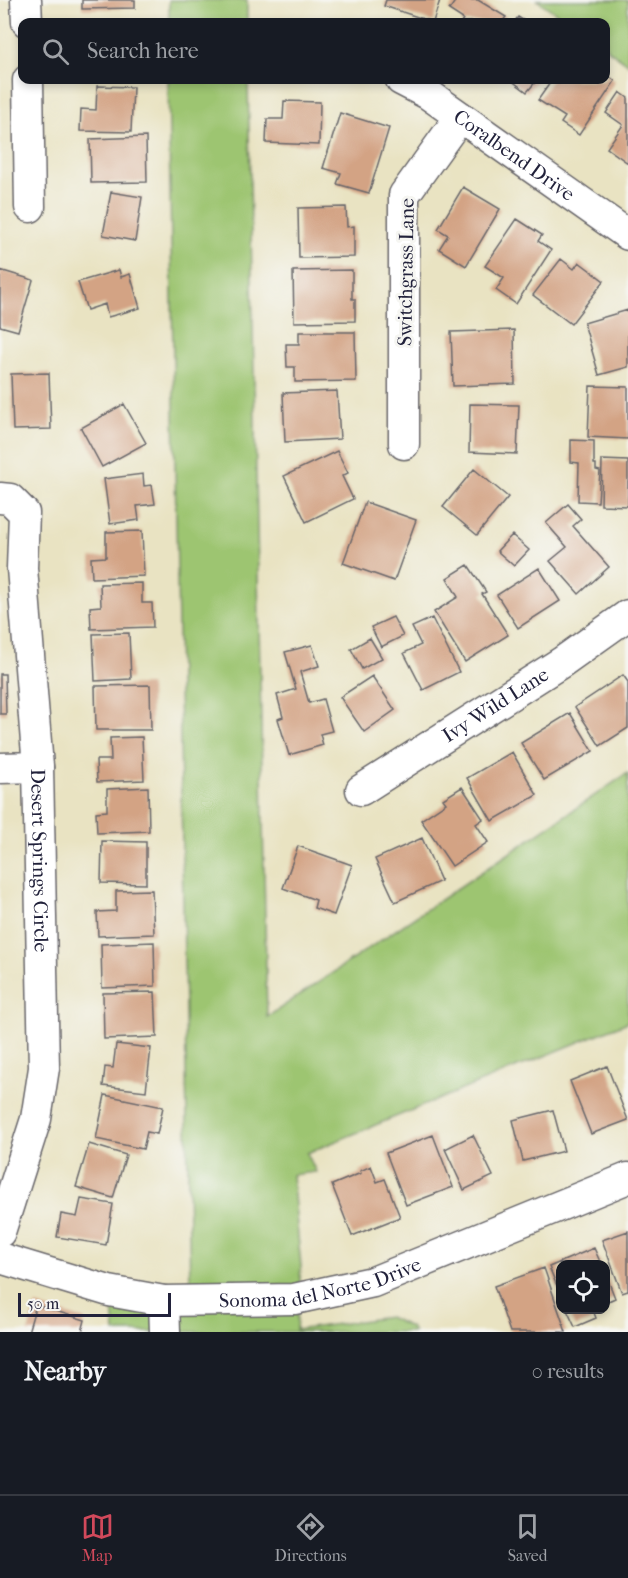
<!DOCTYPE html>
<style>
:root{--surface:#171b24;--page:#20242c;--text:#f1f3f6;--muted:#9ea1a6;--line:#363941;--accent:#d1495b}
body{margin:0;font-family:"IM FELL French Canon",serif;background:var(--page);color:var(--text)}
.controls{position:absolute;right:18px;bottom:18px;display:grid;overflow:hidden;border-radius:12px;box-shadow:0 3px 9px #0003}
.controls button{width:54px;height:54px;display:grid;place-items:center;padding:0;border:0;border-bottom:2px solid var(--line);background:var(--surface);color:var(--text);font:30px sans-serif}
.scale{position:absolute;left:18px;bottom:15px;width:153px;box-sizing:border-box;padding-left:6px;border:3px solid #22223b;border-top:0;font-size:16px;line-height:21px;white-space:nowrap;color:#22223b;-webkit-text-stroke:4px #f6f6f2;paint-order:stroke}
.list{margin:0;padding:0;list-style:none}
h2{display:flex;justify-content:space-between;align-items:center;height:78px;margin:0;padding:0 24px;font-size:26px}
h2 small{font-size:20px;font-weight:400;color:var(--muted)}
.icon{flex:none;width:33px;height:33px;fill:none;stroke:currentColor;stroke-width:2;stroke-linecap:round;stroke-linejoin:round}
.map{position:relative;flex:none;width:628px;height:1332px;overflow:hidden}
.search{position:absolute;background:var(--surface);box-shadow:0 3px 9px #0003;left:18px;right:18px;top:18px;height:66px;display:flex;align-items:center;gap:15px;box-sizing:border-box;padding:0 21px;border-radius:12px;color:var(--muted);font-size:22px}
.sheet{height:162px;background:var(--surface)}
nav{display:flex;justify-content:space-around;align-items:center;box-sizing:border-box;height:84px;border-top:2px solid var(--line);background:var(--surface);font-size:16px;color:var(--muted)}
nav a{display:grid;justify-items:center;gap:3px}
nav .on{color:var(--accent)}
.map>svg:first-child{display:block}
</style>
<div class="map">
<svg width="628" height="1332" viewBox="0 0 628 1332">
<rect width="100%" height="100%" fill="#f6f6f2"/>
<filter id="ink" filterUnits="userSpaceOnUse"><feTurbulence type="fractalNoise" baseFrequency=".0167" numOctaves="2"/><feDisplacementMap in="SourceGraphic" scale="12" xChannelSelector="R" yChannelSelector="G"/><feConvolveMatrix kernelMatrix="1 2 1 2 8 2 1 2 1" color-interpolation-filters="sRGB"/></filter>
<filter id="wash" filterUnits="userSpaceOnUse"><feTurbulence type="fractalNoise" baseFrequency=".008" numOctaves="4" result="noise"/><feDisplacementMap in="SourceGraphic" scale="24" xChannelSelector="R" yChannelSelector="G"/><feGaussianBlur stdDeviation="1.35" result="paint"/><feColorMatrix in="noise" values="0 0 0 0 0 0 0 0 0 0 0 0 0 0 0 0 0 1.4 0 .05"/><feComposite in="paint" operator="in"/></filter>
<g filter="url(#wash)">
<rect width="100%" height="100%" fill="#e9e3c2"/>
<!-- green -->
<path fill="#9dc571" stroke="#607456" stroke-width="1.5" d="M 169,0 L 247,0 L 247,22 L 169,22 Z
M 537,0 L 628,0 L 628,64 L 606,48 L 606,22 L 569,22 Z
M 168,80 L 248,80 L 267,1017 L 628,773 L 628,1022 L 307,1153 L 316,1172 L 292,1175 L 301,1266 L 296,1330 L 389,1317 L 410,1327 L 414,1332 L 115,1332 L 113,1305 L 190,1288 Z"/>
<g id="blocks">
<!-- building -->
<path fill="#d3a384" d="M 82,0 L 135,0 L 135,8 L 82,9 Z
M 386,0 L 440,0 L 433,22 L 384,6 Z
M 456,0 L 478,0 L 506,17 L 502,22 L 461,22 L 463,19 L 449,10 Z
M 518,17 L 526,22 L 514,22 Z
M 606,74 L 615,81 L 579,135 L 561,123 L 565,117 L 538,100 L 552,80 L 606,80 Z
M 511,80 L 537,80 L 527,92 Z
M 97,86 L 133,87 L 131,132 L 80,131 L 81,109 L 96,110 Z
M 620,92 L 628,98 L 628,163 L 607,148 L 623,125 L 606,113 Z
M 284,101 L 320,102 L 319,145 L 266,143 L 267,119 L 283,119 Z
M 340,113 L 389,128 L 369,193 L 337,184 L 341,173 L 323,168 Z
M 146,137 L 147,182 L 91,183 L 90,139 Z
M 463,187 L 500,209 L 466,266 L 439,249 L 448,235 L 438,229 Z
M 111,192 L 142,197 L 135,241 L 103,235 Z
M 346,207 L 347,227 L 354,226 L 354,257 L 299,258 L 298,208 Z
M 517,219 L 542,235 L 538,241 L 551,250 L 516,304 L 496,290 L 504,278 L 485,266 Z
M 561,259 L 574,269 L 579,262 L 604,281 L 571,324 L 533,295 Z
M 0,270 L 33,280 L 18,331 L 0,326 Z
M 119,270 L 121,277 L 130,274 L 140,308 L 108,317 L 105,304 L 87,310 L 78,282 Z
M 352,270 L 352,299 L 355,299 L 355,321 L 294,322 L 293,271 Z
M 628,310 L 628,367 L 599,375 L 584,323 Z
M 514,330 L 515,384 L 453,386 L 451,332 Z
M 299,332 L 355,332 L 356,381 L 295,382 L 295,367 L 287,367 L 286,344 L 299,344 Z
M 49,373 L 51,429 L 13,430 L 11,374 Z
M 590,386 L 628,387 L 628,439 L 588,437 Z
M 337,391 L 340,439 L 285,442 L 283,393 Z
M 124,404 L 146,443 L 102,467 L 81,428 Z
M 470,404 L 519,405 L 517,454 L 469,452 Z
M 571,440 L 594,441 L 594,464 L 596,464 L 596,470 L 600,471 L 598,502 L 578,501 L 579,463 L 571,462 Z
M 337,451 L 348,473 L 342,476 L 353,499 L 306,522 L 284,476 Z
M 602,460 L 628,461 L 628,506 L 601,505 Z
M 474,469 L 508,497 L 477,535 L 443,507 Z
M 143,474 L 144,486 L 152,485 L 155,504 L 137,506 L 139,520 L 110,524 L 104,479 Z
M 365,502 L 416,520 L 394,581 L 343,563 Z
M 568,504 L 581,519 L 573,526 L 609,567 L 579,594 L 550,561 L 567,547 L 546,523 Z
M 142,531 L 144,576 L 92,578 L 91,558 L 106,557 L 106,532 Z
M 512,535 L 529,550 L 514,566 L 497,551 Z
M 468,565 L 486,592 L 482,594 L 508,635 L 465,662 L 434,612 L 458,597 L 447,578 Z
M 539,568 L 560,601 L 518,628 L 497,595 Z
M 142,583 L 142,603 L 152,603 L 153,627 L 91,629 L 90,607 L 101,606 L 100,584 Z
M 393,617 L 403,636 L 381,647 L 371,627 Z
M 432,618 L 459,672 L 423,690 L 404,653 L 421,645 L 412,627 Z
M 129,633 L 131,679 L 95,681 L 93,634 Z
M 370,638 L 382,658 L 362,669 L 351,649 Z
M 312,645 L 319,666 L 300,672 L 309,703 L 323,699 L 332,731 L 320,734 L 323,745 L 289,755 L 278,719 L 283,717 L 277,695 L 296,689 L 285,652 Z
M 0,674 L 5,674 L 6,714 L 0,714 Z
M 623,675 L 628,682 L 628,728 L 600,746 L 575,707 Z
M 372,676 L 395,710 L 364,732 L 340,697 Z
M 150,685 L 151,730 L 96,730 L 95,686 Z
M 570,713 L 593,751 L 544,780 L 521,743 Z
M 142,737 L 144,780 L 97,782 L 96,760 L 111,760 L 110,738 Z
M 512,752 L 537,795 L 492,821 L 467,778 Z
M 148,787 L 149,831 L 97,833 L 96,812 L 107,811 L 107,789 Z
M 462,787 L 483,819 L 476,824 L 488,842 L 452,866 L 421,820 L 446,803 L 443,799 Z
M 422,838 L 441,881 L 395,902 L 375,859 Z
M 102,841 L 146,842 L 146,884 L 101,883 Z
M 298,846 L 352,865 L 334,915 L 314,908 L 316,900 L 283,888 Z
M 152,890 L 154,934 L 98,936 L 97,912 L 116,911 L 116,891 Z
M 154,942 L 155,986 L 102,988 L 101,944 Z
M 155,992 L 157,1037 L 104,1039 L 103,993 Z
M 116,1044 L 151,1048 L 146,1091 L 103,1086 L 105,1067 L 113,1068 Z
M 607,1066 L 628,1120 L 591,1134 L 570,1081 Z
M 105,1095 L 163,1107 L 157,1134 L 147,1132 L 143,1149 L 96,1139 Z
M 553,1110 L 564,1151 L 523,1161 L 513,1120 Z
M 433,1135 L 453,1187 L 406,1205 L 386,1153 Z
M 473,1135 L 493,1176 L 464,1190 L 445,1149 Z
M 89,1144 L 126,1155 L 113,1198 L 76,1187 Z
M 371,1166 L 377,1182 L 385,1179 L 400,1217 L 352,1236 L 332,1185 L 361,1173 L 360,1171 Z
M 81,1199 L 113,1204 L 106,1245 L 57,1237 L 61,1214 L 77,1217 Z
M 628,1231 L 628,1291 L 622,1293 L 602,1240 Z
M 594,1248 L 601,1264 L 560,1264 L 560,1293 L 549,1267 Z
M 544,1268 L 566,1332 L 510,1332 L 494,1286 Z
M 606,1275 L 615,1298 L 606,1302 Z
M 36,1305 L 85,1320 L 82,1332 L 28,1332 Z
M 567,1310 L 593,1310 L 596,1318 L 575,1327 Z"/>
</g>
</g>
<g filter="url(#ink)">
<use href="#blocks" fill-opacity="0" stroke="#68666a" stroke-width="1.5"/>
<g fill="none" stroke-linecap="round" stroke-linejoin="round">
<defs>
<g id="minor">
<path d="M 26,0 L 27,22"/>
<path d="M 28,80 L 30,207"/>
<path id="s1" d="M 401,80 L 428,94 L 628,235"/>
<path d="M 404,444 L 404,195 L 460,117"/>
<path id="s2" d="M 0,498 L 10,499 L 24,513 L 22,568 L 38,767 L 44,1068 L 36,1119 L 0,1232"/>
<path d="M 0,768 L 38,767"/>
<path id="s3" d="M 361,790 L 562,662 L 628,615"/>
<path id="s4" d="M 0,1258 L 109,1291 L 164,1301 L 294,1299 L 373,1282 L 628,1178"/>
<path d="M 164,1301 L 165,1332"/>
</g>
</defs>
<!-- minor casing -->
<use href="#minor" stroke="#68666a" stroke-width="33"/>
<!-- minor -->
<use href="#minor" stroke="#fff" stroke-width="30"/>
</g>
</g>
<g text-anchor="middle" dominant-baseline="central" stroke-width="6" stroke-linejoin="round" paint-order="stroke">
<!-- street labels -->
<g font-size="20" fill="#22223b" stroke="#f6f6f2">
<text stroke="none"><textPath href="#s1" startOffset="136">Coralbend Drive</textPath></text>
<text transform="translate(406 272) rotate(-89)">Switchgrass Lane</text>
<text stroke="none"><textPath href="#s3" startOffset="159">Ivy Wild Lane</textPath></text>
<text stroke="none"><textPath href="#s2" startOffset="378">Desert Springs Circle</textPath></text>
<text stroke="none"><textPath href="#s4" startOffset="328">Sonoma del Norte Drive</textPath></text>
</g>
</g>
</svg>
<div class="controls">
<button><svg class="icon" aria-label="locate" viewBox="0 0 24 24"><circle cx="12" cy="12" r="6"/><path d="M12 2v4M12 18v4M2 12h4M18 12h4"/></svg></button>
</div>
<div class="scale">50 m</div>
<div class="search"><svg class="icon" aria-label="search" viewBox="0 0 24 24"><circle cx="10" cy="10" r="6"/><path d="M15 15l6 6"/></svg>Search here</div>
</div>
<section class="sheet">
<h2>Nearby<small>0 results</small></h2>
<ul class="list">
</ul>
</section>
<nav>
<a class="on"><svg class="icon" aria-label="map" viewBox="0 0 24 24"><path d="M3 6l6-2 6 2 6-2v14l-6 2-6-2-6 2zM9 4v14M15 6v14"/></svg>Map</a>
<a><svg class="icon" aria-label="directions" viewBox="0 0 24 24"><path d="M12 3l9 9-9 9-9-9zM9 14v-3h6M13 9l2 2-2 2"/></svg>Directions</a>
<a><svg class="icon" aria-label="saved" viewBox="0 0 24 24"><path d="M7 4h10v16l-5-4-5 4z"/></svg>Saved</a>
</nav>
